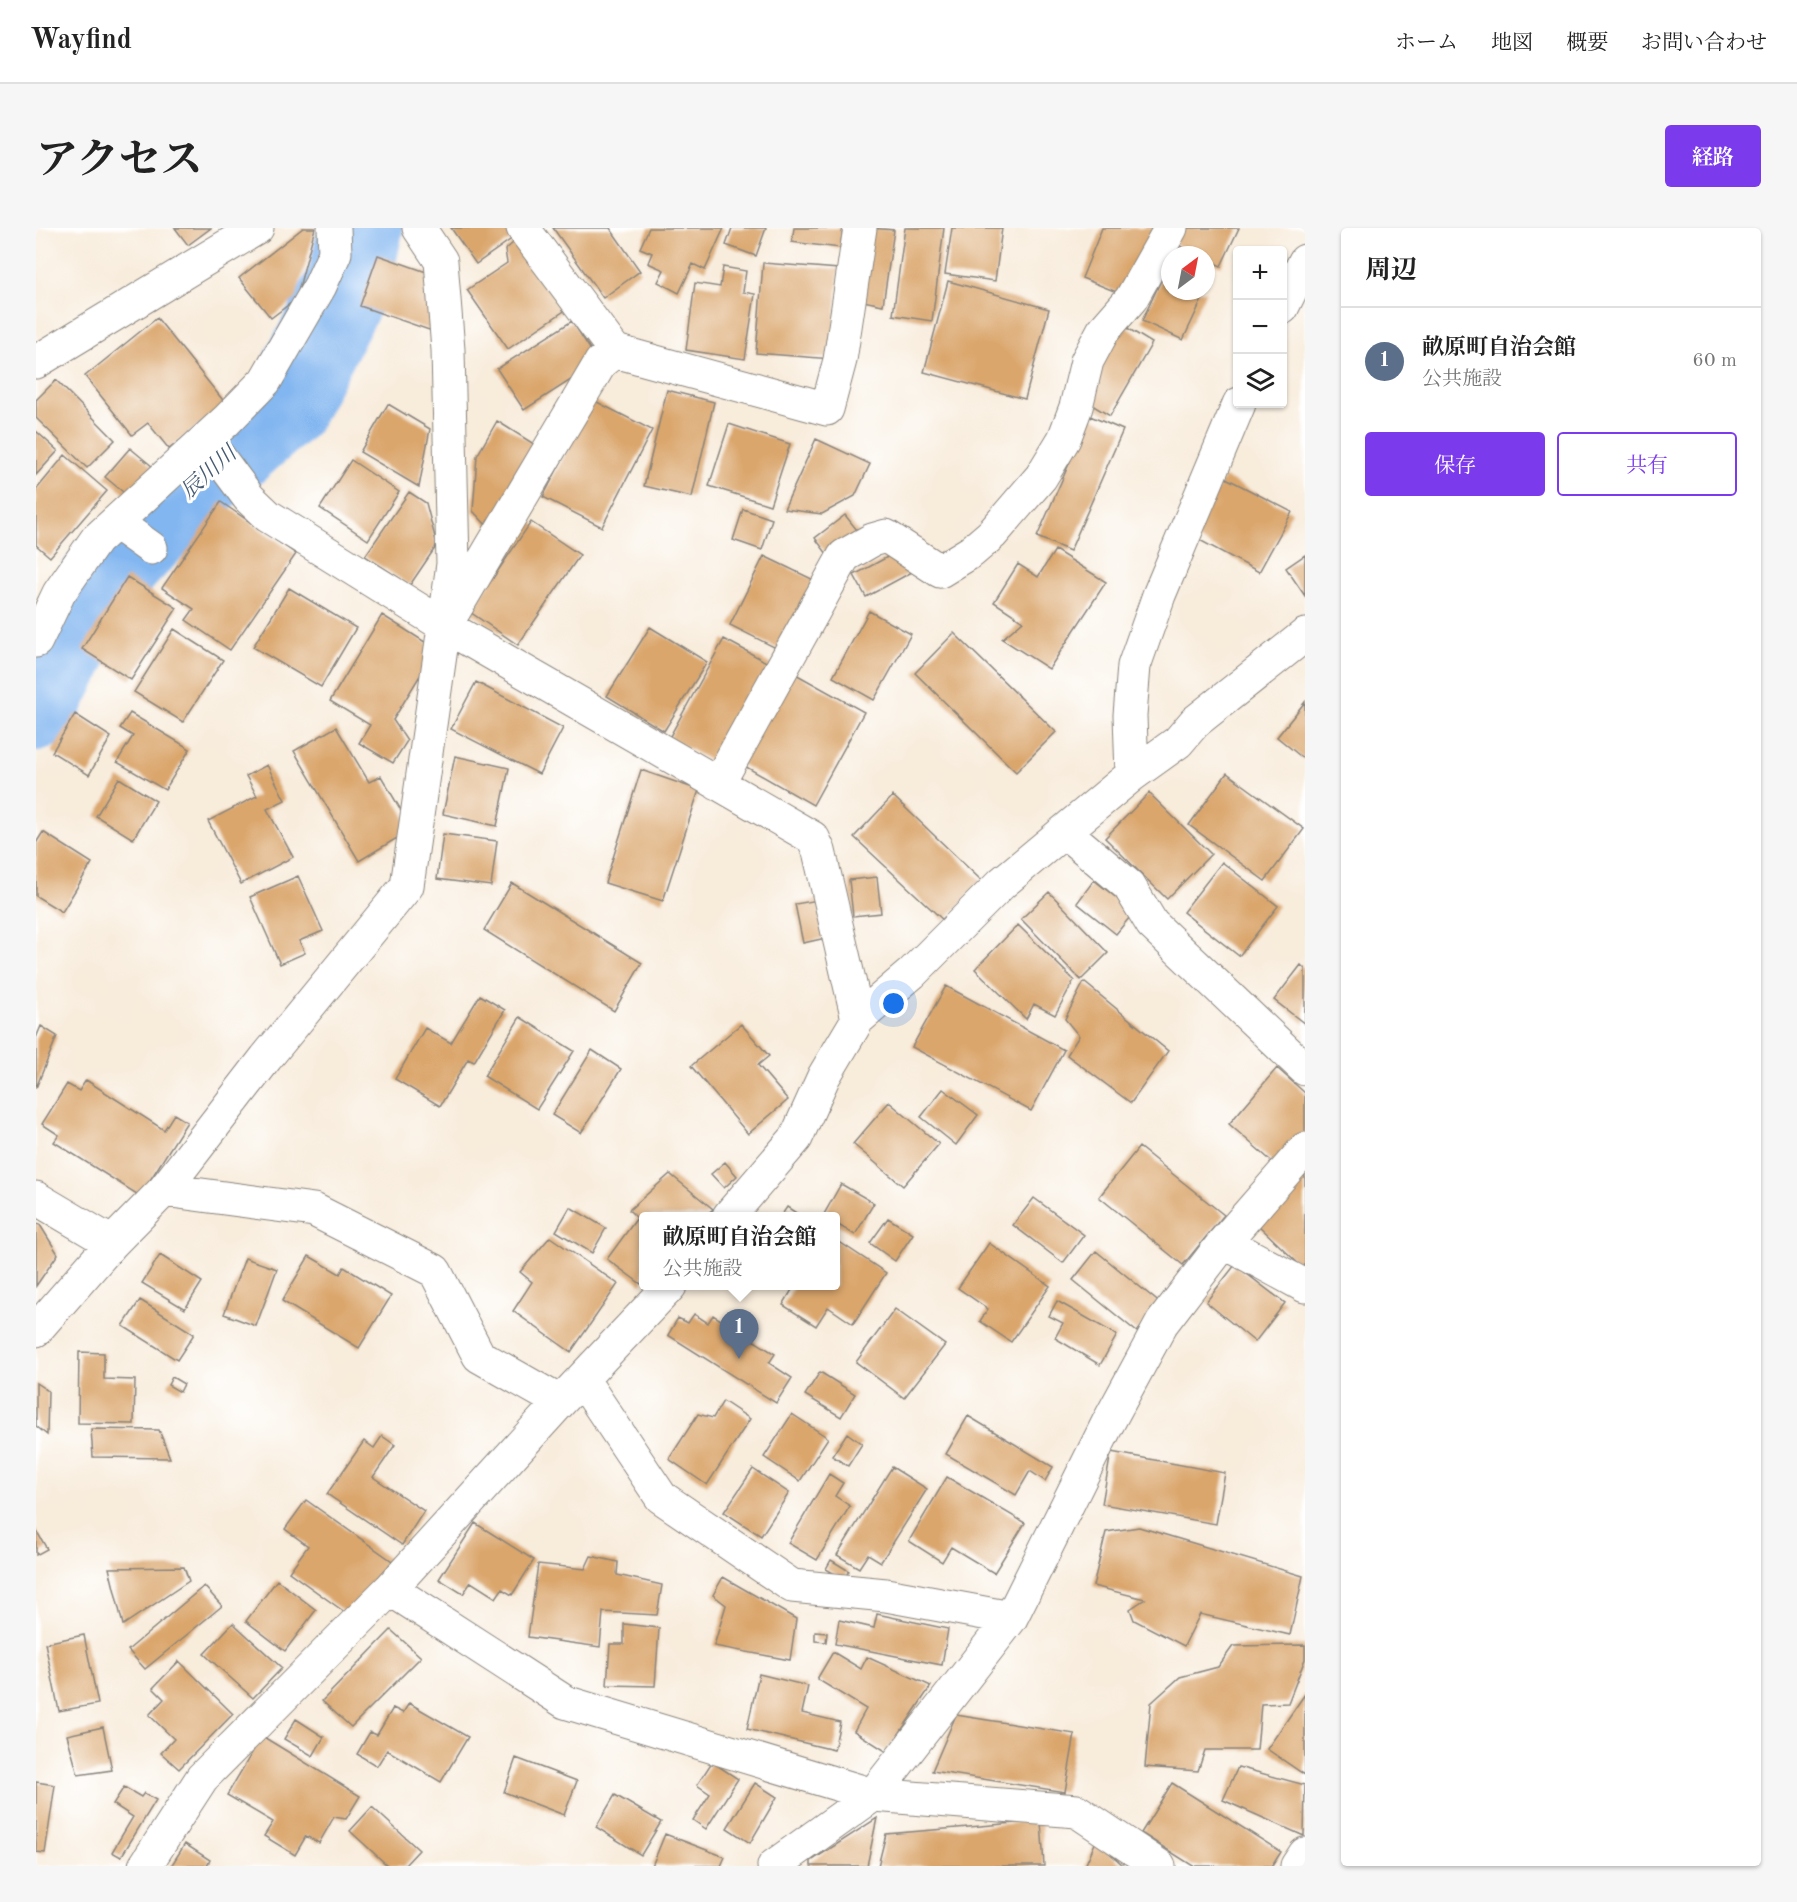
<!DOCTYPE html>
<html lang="ja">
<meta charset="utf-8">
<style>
:root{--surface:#fff;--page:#f6f6f6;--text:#222;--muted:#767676;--line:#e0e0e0;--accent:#7c3aed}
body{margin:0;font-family:"Old Standard TT","Noto Serif JP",serif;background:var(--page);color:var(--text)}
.controls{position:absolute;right:18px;top:18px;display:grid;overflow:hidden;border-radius:6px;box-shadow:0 2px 4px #0004}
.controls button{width:54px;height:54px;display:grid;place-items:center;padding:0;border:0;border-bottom:2px solid var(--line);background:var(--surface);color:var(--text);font:30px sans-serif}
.compass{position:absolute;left:1125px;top:18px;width:54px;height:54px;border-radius:50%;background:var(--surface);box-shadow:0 2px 4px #0004;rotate:32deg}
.you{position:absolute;left:858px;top:776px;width:21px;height:21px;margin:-15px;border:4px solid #fff;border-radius:50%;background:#1a73e8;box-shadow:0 0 0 9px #1a73e833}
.badge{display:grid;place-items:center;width:39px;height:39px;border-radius:50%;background:var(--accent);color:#fff;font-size:20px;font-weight:700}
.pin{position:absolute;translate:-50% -50px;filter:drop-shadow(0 2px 3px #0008)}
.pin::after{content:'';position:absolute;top:32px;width:21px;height:18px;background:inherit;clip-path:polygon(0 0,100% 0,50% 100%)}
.popup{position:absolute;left:603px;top:984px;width:201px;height:78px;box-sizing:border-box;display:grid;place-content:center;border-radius:6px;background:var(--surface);filter:drop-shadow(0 2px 4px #0005);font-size:20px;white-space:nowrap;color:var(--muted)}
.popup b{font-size:22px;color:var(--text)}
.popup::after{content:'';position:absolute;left:50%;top:100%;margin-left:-12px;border:12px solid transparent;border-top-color:var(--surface)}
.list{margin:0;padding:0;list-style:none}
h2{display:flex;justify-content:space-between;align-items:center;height:78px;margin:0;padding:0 24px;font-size:26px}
h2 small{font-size:20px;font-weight:400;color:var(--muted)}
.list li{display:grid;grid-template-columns:39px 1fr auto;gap:18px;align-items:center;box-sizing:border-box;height:108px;padding:0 24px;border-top:2px solid var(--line)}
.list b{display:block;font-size:22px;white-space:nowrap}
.list p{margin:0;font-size:20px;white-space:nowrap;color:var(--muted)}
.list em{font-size:20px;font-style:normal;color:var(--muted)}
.actions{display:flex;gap:12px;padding:18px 24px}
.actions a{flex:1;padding:14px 0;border:2px solid var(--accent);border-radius:6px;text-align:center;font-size:21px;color:var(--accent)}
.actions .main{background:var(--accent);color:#fff}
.icon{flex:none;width:33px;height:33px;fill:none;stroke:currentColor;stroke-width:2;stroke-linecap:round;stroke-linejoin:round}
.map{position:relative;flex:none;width:1269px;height:1638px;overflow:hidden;border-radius:6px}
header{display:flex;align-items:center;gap:36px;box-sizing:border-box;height:84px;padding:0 30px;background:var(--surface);border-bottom:2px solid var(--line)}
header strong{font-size:28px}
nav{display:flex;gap:33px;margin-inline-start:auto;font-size:21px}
.intro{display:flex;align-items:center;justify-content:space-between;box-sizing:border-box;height:144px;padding:0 36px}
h1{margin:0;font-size:42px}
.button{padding:15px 27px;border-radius:6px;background:var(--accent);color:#fff;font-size:21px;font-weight:700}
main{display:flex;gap:36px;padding:0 36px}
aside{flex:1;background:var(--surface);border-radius:6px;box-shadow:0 2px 4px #0004}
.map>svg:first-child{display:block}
</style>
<header>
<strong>Wayfind</strong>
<nav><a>ホーム</a><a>地図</a><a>概要</a><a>お問い合わせ</a></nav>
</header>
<div class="intro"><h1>アクセス</h1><a class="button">経路</a></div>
<main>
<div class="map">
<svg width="1269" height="1638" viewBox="0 0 1269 1638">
<rect width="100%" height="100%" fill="#fff"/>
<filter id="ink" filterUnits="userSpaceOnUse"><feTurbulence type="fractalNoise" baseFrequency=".0167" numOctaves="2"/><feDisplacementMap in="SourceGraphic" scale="12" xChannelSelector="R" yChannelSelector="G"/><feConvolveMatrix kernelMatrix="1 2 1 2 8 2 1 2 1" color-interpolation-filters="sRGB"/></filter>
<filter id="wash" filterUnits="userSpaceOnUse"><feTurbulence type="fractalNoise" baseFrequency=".008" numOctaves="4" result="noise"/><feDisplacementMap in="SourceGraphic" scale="24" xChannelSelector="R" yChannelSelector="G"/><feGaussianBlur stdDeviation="1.35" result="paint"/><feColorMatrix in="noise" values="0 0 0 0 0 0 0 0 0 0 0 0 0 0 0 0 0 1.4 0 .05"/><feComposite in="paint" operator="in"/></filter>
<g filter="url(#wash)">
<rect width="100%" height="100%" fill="#f8ecdb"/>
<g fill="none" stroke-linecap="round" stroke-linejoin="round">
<!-- river -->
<path stroke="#82b6f0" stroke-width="84" d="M 0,481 L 64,355 L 151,264 L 248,179 L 313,54 L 325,0"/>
</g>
<g id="blocks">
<!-- building -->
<path fill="#daa66c" d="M 139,0 L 175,0 L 152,17 Z
M 267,0 L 279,0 L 260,71 L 235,90 L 203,50 Z
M 415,0 L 481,0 L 484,5 L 440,36 Z
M 517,0 L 574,0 L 604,43 L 567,70 Z
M 613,0 L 688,0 L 669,42 L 657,36 L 643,65 L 622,54 L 628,42 L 612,35 L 616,25 L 604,20 Z
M 696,0 L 730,0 L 720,28 L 690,17 Z
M 758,0 L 807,0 L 804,20 L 756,14 Z
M 834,0 L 858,2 L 847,77 L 822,72 Z
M 869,0 L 908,0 L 896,93 L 857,87 Z
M 916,0 L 966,0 L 959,53 L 909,46 Z
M 1066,0 L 1121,0 L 1093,69 L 1046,50 Z
M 1145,0 L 1203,0 L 1185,38 L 1170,31 L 1170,27 L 1162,27 L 1137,15 Z
M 485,8 L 534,79 L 472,121 L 431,62 L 471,35 L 469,22 Z
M 342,27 L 396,46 L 396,103 L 324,78 Z
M 1134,33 L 1134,63 L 1170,63 L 1147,112 L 1106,93 Z
M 727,35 L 803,41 L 796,131 L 720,125 Z
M 687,39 L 710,43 L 707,64 L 719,66 L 709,131 L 650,122 L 659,55 L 684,59 Z
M 912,53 L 1013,81 L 989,171 L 888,144 Z
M 121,90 L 190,176 L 133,221 L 112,195 L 96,207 L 49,148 Z
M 536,93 L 556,124 L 538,150 L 488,182 L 461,141 Z
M 1088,98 L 1116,115 L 1074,188 L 1046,171 Z
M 20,152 L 79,212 L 51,240 L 0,190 L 0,172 Z
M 631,162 L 678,174 L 656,269 L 608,258 Z
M 557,172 L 616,202 L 566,299 L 507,269 Z
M 352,176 L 394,201 L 383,259 L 324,224 Z
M 1054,188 L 1087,202 L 1034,323 L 1001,309 Z
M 461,193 L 501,218 L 453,300 L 437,283 L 441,228 Z
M 693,196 L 754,216 L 734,277 L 673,258 Z
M 0,203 L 22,223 L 0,247 Z
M 780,211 L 834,236 L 819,268 L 786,286 L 748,281 Z
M 94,220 L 117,239 L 93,269 L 69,249 Z
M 29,227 L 71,263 L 14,329 L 0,317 L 0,262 Z
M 315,232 L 363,264 L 332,312 L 284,280 Z
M 1188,249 L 1256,284 L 1223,344 L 1156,308 Z
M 373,264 L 390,275 L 401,317 L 374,357 L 329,328 Z
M 185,274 L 260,326 L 194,422 L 150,392 L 158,381 L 126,360 Z
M 707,281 L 736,291 L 726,322 L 697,312 Z
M 809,287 L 825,307 L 794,330 L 779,310 Z
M 495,294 L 544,327 L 482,417 L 434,384 Z
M 1019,322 L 1070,354 L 1013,441 L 966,411 L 987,393 L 958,374 L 982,336 L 1002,349 Z
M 857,326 L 876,344 L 830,369 L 818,347 Z
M 1269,327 L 1269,368 L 1250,340 Z
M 728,328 L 780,353 L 746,423 L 694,397 Z
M 91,349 L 141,380 L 95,452 L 46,421 Z
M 253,360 L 320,400 L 285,459 L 217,419 Z
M 833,383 L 875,406 L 838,472 L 797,449 Z
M 346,387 L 400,421 L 357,492 L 371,513 L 357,535 L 323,515 L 334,497 L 294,473 Z
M 614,399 L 671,434 L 628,503 L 571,468 Z
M 138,401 L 187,432 L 147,494 L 98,464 Z
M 918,405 L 1020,504 L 980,544 L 879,445 Z
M 688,411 L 736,437 L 681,536 L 633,510 Z
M 756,444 L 828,484 L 777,577 L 705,536 Z
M 440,454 L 527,500 L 503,546 L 415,501 Z
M 1269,474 L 1269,532 L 1241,509 Z
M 94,485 L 154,521 L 129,562 L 81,534 L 97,508 L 84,500 Z
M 39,486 L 75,509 L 53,547 L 16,524 Z
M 300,499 L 333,554 L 345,548 L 376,601 L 323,633 L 258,523 Z
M 419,528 L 473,540 L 461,598 L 407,586 Z
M 231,537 L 249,572 L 231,581 L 257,629 L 205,656 L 172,593 L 221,568 L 210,548 Z
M 605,542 L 663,562 L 627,673 L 569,655 Z
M 1191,545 L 1268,601 L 1229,653 L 1153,597 Z
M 83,550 L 120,573 L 97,611 L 60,588 Z
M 1113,565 L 1175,626 L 1131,671 L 1069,610 Z
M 857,568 L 946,653 L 908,693 L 818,609 Z
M 7,604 L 56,635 L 26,684 L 0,668 L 0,615 Z
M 407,606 L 461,613 L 455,658 L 401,651 Z
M 1186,634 L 1242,678 L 1203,728 L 1147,684 Z
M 262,648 L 287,703 L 263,713 L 269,725 L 244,736 L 214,669 Z
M 841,649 L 845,685 L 817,688 L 813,652 Z
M 1058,652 L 1098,684 L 1080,706 L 1041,675 Z
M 476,655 L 606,735 L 578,783 L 448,702 Z
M 1013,664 L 1072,725 L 1045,752 L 985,691 Z
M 782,672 L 790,710 L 767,715 L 759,676 Z
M 982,697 L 1038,752 L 1019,787 L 998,776 L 990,791 L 939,741 Z
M 1265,737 L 1269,741 L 1269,796 L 1238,772 Z
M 1048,754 L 1132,823 L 1095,875 L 1031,827 L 1043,808 L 1029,791 Z
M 910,758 L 1028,822 L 995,883 L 876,819 Z
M 444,767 L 469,782 L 438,834 L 432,831 L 404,878 L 359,851 L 389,800 L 415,815 Z
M 484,789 L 538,823 L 501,881 L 448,848 Z
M 705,796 L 733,828 L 722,837 L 752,872 L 712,906 L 655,838 Z
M 5,798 L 21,808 L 0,860 L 0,810 Z
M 556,822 L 585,841 L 545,905 L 516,887 Z
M 1241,840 L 1269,865 L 1269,906 L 1241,938 L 1193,896 Z
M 50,852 L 128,902 L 138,886 L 151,894 L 104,968 L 18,914 L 23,907 L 6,896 L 31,856 L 43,863 Z
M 907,861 L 942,887 L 920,917 L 885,889 Z
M 853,874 L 903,916 L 867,958 L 817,916 Z
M 1103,919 L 1188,987 L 1147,1037 L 1063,969 Z
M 689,934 L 701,948 L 688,960 L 675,946 Z
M 1269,940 L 1269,1042 L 1219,994 Z
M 634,946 L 677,981 L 669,988 L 607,988 L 607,1054 L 605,1056 L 571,1031 L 601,990 L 593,982 Z
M 805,956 L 838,975 L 819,1007 L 799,995 L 799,988 L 787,988 Z
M 998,970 L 1048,1007 L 1027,1035 L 977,997 Z
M 534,979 L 570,1000 L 556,1025 L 520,1003 Z
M 751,979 L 765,988 L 745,988 Z
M 852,990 L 877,1006 L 859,1033 L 834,1015 Z
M 0,996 L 4,997 L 22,1026 L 0,1058 Z
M 514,1009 L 582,1056 L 535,1124 L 477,1083 L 496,1054 L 484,1044 Z
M 799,1011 L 850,1045 L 817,1096 L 792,1079 L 780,1098 L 747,1077 L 757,1060 L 753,1058 L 799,1058 Z
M 953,1015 L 1014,1058 L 975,1114 L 944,1093 L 952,1081 L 922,1060 Z
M 1060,1023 L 1125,1076 L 1101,1104 L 1037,1052 Z
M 124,1027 L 166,1054 L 149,1081 L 106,1055 Z
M 273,1028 L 304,1046 L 308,1039 L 355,1068 L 323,1120 L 246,1073 Z
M 209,1030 L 241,1041 L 220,1098 L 188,1086 Z
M 1199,1037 L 1249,1075 L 1219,1114 L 1170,1074 Z
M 104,1072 L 158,1106 L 141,1132 L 87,1098 Z
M 1021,1073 L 1081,1107 L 1064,1137 L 1019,1110 L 1027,1095 L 1013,1088 Z
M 859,1081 L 909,1117 L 868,1170 L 820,1134 Z
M 658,1086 L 672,1095 L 677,1087 L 739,1126 L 733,1135 L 756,1150 L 740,1175 L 632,1107 L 642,1090 L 652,1095 Z
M 43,1124 L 68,1125 L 68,1151 L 99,1152 L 98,1196 L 42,1195 Z
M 784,1144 L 819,1166 L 805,1189 L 769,1167 Z
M 136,1149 L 148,1156 L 144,1164 L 132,1157 Z
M 0,1155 L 12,1163 L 11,1207 L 0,1198 Z
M 687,1173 L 714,1191 L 671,1257 L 633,1231 L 662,1186 L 677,1190 Z
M 756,1186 L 792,1210 L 764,1253 L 728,1229 Z
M 932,1188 L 1017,1239 L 1009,1253 L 994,1243 L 980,1267 L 910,1226 Z
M 55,1201 L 123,1202 L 134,1230 L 57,1229 Z
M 811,1205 L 826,1216 L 812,1238 L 796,1228 Z
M 346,1208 L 359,1217 L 337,1249 L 388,1283 L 366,1317 L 291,1266 L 328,1213 L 338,1220 Z
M 1075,1224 L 1189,1245 L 1180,1296 L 1066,1276 Z
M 856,1239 L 891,1261 L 845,1334 L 832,1326 L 823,1340 L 801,1327 Z
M 717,1241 L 753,1265 L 725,1308 L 688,1284 Z
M 793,1246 L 807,1255 L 799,1268 L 814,1278 L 781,1332 L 752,1315 Z
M 911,1249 L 989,1295 L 958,1345 L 915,1319 L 906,1334 L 873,1313 Z
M 270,1272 L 356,1333 L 317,1390 L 253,1344 L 272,1318 L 249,1301 Z
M 439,1295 L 498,1332 L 476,1367 L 466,1361 L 460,1370 L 435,1354 L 427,1366 L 403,1351 Z
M 1103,1299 L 1267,1348 L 1254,1407 L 1164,1386 L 1148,1418 L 1098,1392 L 1094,1381 L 1109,1371 L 1057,1358 L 1070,1304 Z
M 0,1302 L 11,1321 L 0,1327 Z
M 555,1328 L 582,1334 L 581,1347 L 626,1357 L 621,1387 L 567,1384 L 564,1419 L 492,1409 L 502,1336 L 549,1341 Z
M 795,1332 L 813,1343 L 808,1351 L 790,1341 Z
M 148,1339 L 153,1353 L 87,1397 L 73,1340 Z
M 687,1349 L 760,1391 L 754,1432 L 678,1418 L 690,1377 L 677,1367 Z
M 241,1352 L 280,1382 L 249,1423 L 210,1393 Z
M 168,1358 L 186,1378 L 109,1441 L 92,1422 Z
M 841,1386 L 912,1401 L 906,1437 L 799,1416 L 803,1392 L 838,1400 Z
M 197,1395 L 246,1440 L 217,1470 L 168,1426 Z
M 588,1396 L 623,1400 L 619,1458 L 571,1457 L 574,1416 L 588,1416 Z
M 355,1402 L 385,1429 L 315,1499 L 286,1473 Z
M 779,1404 L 791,1405 L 790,1414 L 779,1413 Z
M 48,1407 L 62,1476 L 23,1483 L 9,1415 Z
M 1269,1417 L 1269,1431 L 1252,1475 L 1225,1476 L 1221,1522 L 1169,1522 L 1162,1543 L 1109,1539 L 1115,1475 L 1144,1449 L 1182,1439 L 1197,1418 Z
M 797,1424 L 825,1441 L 831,1429 L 895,1458 L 851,1524 L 818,1503 L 830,1481 L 781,1451 Z
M 143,1433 L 197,1486 L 143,1541 L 125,1525 L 138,1511 L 113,1487 L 128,1471 L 117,1460 Z
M 723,1446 L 772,1458 L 766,1485 L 804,1494 L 798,1522 L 711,1501 Z
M 1269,1466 L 1269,1547 L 1231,1521 Z
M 373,1475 L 432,1509 L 405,1554 L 351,1522 L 341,1538 L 321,1526 L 334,1504 L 341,1507 L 357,1480 L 367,1485 Z
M 920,1487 L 1039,1506 L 1029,1564 L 896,1543 Z
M 260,1491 L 288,1509 L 277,1528 L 248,1511 Z
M 67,1499 L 76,1542 L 42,1547 L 31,1507 Z
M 226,1508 L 324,1568 L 310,1591 L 298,1589 L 283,1615 L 270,1608 L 259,1627 L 228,1608 L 237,1594 L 191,1567 Z
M 480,1530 L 541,1553 L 528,1587 L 468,1564 Z
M 676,1534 L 702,1551 L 670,1601 L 657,1592 L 674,1566 L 661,1557 Z
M 1202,1539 L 1269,1557 L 1268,1608 L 1187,1572 Z
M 0,1554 L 19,1557 L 9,1625 L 0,1624 Z
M 719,1555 L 741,1569 L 714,1615 L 691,1600 Z
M 1136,1555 L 1245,1624 L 1236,1638 L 1157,1638 L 1105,1605 Z
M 88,1559 L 105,1569 L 108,1565 L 120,1572 L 85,1629 L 76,1624 L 97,1589 L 77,1576 Z
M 579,1567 L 625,1594 L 605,1627 L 560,1599 Z
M 336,1579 L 383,1622 L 368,1638 L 352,1638 L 314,1603 Z
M 841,1590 L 831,1638 L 775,1638 L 775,1633 Z
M 1005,1593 L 1008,1638 L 842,1638 L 850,1606 Z
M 629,1606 L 689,1629 L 685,1638 L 616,1638 Z
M 1060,1613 L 1088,1638 L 1049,1638 Z
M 149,1616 L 174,1632 L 171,1638 L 135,1638 Z"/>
</g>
</g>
<g filter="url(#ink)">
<use href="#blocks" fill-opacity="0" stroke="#8a847c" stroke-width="1.5"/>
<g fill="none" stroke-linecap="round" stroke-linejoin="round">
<defs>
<path id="minor" d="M 487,0 L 579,123
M 1246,80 L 1269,33
M 0,134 L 221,0
M 170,212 L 213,270 L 232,288 L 409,398 L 777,610 L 783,623 L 822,791
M 80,295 L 115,320
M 416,386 L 565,134 L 579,123 L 791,181 L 804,132 L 824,0
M 0,413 L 23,365 L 60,312 L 191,192 L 229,153 L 284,58 L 299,25 L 298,0
M 1096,547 L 1094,487 L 1098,438 L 1123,367 L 1203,176
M 682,556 L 808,328 L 836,312 L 850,308 L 904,343 L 935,324 L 956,306 L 1005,249 L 1028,211 L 1040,179 L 1051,133 L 1067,103 L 1095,71 L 1135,0
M 1029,604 L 1093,658 L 1116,696 L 1269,841
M 128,962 L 278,982 L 399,1043 L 443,1128 L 524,1174
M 0,970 L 76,1015
M 693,988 L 760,910 L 788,848 L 822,791 L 876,745 L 966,655 L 1096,547 L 1142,514 L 1159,494 L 1269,407
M 1188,1014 L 1269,1058
M 0,1102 L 76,1015 L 128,962 L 230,830 L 371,658 L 417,336 L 412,122 L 405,33 L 383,0
M 546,1151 L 625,1269 L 756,1358 L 850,1367 L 975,1390
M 354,1361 L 529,1474 L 837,1567 L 1041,1583 L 1123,1638
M 109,1638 L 166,1550 L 354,1361 L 524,1174 L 634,1058
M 738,1638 L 837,1567 L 975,1390 L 1072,1195 L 1126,1095 L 1188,1014 L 1269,921
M 1261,1638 L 1269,1626"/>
</defs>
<!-- minor casing -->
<use href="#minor" stroke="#8a847c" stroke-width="35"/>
<!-- minor -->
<use href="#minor" stroke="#fff" stroke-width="33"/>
</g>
</g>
<g text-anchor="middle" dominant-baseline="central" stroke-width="6" stroke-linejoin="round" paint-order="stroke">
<!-- water labels -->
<g font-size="22" font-style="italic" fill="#455a71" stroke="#fff">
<text transform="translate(173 245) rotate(-42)">辰川川</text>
</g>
</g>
</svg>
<div class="controls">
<button>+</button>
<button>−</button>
<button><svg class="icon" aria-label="layers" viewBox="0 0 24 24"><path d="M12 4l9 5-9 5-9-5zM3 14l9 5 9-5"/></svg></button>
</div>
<svg class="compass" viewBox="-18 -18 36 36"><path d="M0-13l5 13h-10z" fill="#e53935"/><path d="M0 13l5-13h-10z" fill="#767676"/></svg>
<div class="you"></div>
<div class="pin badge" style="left:703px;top:1131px;background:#5c6f8a">1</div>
<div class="popup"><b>畝原町自治会館</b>公共施設</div>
</div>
<aside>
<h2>周辺<small></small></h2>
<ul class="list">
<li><span class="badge" style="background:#5c6f8a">1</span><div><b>畝原町自治会館</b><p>公共施設</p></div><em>60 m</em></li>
</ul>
<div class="actions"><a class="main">保存</a><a>共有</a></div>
</aside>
</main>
